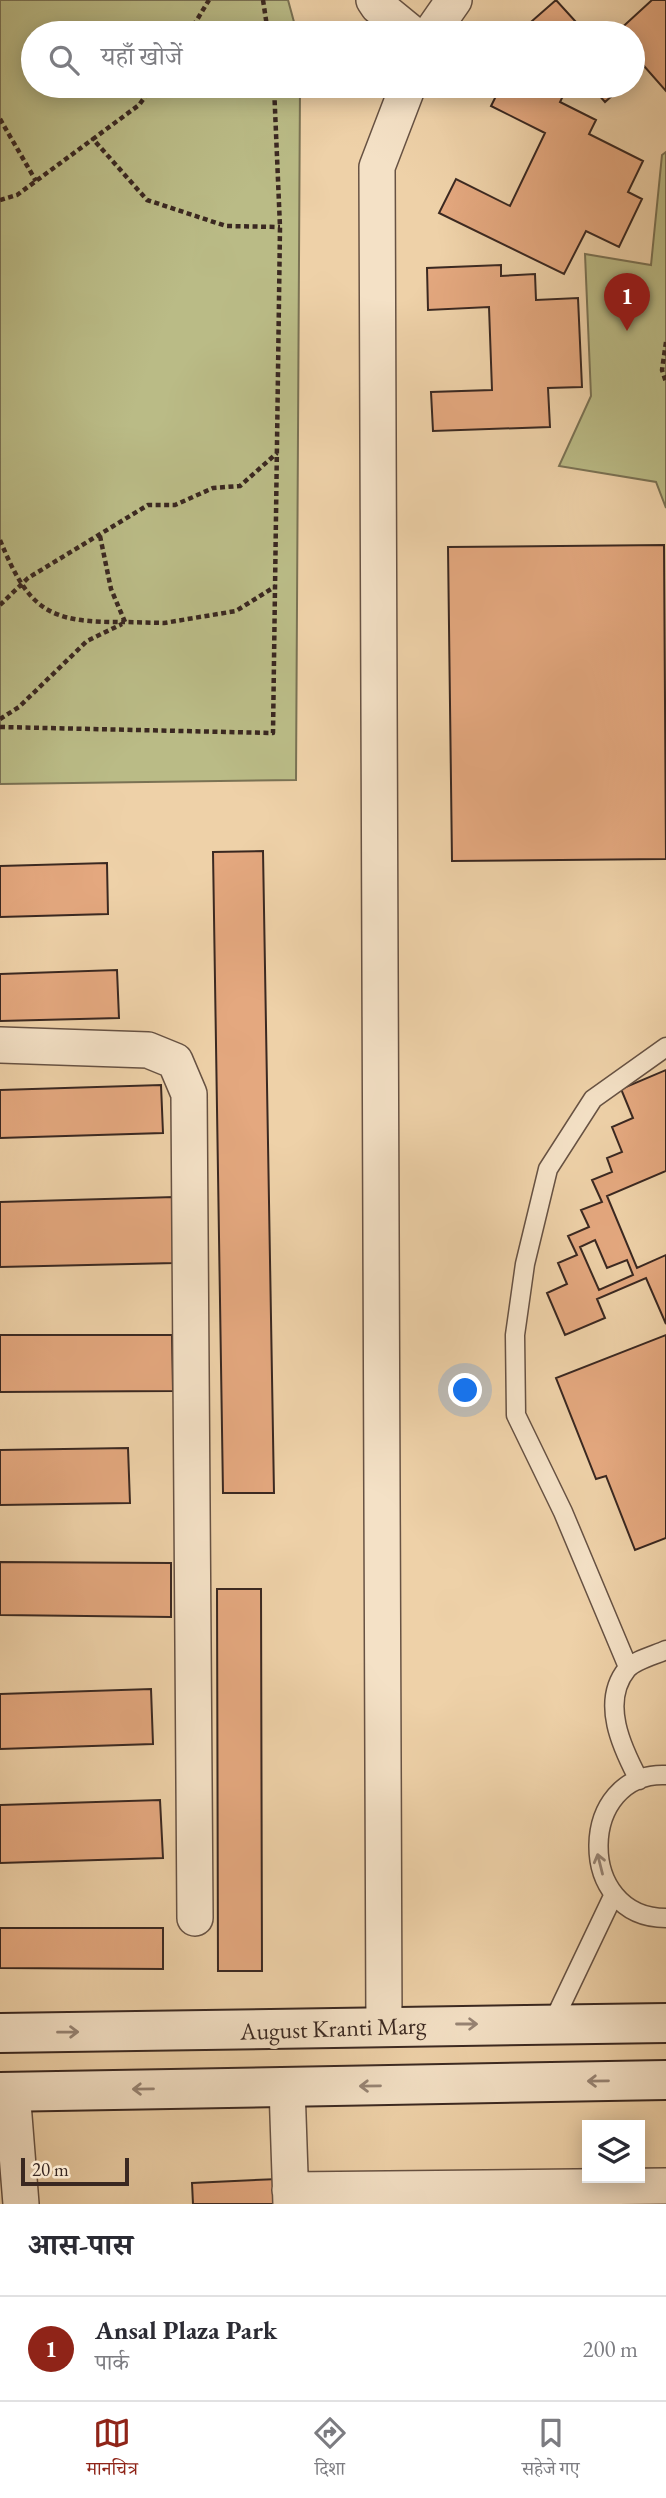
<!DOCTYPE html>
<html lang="hi">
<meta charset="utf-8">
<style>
:root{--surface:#fff;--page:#f2f2f3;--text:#2b2b33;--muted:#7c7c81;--line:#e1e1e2;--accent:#8f2418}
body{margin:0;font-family:"EB Garamond","Noto Serif Devanagari",serif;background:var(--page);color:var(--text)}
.controls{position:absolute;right:21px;bottom:21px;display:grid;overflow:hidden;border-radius:0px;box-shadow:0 4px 18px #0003}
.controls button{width:63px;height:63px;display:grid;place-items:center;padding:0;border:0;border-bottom:2px solid var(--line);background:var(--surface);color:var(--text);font:35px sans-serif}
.scale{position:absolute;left:21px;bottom:18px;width:108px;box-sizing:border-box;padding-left:7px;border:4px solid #3a2821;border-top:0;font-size:19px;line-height:24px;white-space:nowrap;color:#3a2821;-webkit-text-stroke:5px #f4e1c6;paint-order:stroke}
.you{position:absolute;left:466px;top:1391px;width:24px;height:24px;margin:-18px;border:5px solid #fff;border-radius:50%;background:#1a73e8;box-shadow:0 0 0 10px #1a73e833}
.badge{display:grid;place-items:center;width:46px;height:46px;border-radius:50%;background:var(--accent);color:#fff;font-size:23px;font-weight:700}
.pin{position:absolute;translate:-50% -58px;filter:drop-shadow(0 2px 4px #0008)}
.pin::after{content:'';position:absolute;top:37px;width:24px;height:21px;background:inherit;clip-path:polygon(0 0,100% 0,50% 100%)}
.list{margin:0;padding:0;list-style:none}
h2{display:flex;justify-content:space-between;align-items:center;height:91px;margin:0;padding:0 28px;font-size:30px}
h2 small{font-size:23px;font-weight:400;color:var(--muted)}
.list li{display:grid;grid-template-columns:46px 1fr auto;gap:21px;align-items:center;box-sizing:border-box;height:105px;padding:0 28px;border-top:2px solid var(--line)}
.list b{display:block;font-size:26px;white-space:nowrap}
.list p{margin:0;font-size:23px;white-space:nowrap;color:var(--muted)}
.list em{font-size:23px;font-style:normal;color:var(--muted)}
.icon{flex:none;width:38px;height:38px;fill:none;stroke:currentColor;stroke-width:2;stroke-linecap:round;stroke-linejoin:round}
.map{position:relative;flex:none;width:666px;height:2204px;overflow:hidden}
.search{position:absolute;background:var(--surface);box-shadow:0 4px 18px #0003;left:21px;right:21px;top:21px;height:77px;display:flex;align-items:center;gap:18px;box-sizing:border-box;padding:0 24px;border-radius:38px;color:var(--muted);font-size:26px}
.sheet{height:196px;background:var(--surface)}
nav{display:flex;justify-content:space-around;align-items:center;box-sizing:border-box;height:98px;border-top:2px solid var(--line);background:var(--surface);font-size:19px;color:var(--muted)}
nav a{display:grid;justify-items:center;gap:4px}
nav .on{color:var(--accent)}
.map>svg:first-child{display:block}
</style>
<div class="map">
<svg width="666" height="2204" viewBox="0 0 666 2204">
<rect width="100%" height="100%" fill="#eed1a8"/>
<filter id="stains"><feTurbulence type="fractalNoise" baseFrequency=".00286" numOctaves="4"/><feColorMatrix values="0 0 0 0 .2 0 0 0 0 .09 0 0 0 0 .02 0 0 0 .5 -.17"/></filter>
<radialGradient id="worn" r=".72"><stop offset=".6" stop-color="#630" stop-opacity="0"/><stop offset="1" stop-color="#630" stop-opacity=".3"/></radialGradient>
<!-- green -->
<path fill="#babb86" stroke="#7a7254" stroke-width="2" d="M 0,0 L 288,0 L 297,33 L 33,33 L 33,86 L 300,86 L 296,780 L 0,784 Z
M 666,152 L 666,508 L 656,482 L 559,466 L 591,396 L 585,254 L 651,265 L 662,155 Z"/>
<!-- building -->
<path fill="#e4a87f" stroke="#3a2821" stroke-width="2" fill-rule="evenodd" d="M 556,0 L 586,33 L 543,33 L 532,21 Z
M 652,0 L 666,0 L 666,91 L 644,66 L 633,76 L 633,33 L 616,33 Z
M 501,86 L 543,86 L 563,96 L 560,102 L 596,120 L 589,134 L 643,161 L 628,192 L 642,199 L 619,247 L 586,231 L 564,274 L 439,213 L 456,179 L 510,206 L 545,133 L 491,106 Z
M 591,86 L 623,86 L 605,102 Z
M 501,265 L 501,276 L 535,274 L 536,300 L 578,298 L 582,387 L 548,388 L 550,427 L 433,431 L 431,392 L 492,390 L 489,307 L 428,310 L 427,268 Z
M 664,545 L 666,859 L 452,861 L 448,547 Z
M 263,851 L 274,1493 L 223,1493 L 213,852 Z
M 107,863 L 108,914 L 0,917 L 0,866 Z
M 117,970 L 119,1018 L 0,1021 L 0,974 Z
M 666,1070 L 666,1171 L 607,1196 L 637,1268 L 666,1255 L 666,1324 L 646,1278 L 597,1299 L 605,1318 L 565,1335 L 547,1293 L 567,1284 L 558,1263 L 577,1255 L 568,1236 L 589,1227 L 581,1210 L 602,1202 L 592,1180 L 612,1172 L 607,1158 L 622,1152 L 612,1127 L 633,1118 L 621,1089 ZM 595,1240 L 607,1268 L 627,1260 L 633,1275 L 599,1290 L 580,1247 Z
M 161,1085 L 163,1133 L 0,1138 L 0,1090 Z
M 174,1197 L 175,1263 L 0,1267 L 0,1202 Z
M 0,1335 L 172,1335 L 173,1391 L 0,1392 Z
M 666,1335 L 666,1538 L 635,1550 L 606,1476 L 596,1479 L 556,1378 Z
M 128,1448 L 130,1503 L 0,1505 L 0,1450 Z
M 0,1562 L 171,1563 L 171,1617 L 0,1615 Z
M 217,1589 L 261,1589 L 262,1971 L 218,1971 Z
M 151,1689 L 153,1744 L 0,1749 L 0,1694 Z
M 160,1800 L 163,1858 L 0,1863 L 0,1805 Z
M 0,1928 L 163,1928 L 163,1969 L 0,1968 Z
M 278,2179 L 279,2204 L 193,2204 L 192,2183 Z"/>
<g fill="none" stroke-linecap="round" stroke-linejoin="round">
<defs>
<path id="service" d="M 628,1667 L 563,1512 L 516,1415 L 515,1335 L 525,1264 L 548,1169 L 593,1099 L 666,1047
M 666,1775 C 578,1771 574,1918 666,1918
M 639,1780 C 622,1748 600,1702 627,1669 C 635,1660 655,1655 666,1650
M 552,2024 L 614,1894"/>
<path id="minor" d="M 374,0 L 378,6 L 411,33
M 431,33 L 454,0
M 0,1045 L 148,1050 L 175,1061 L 189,1094 L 195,1918
M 384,2025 L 377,167 L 408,86
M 287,2087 L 291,2204
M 12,2091 L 21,2204
M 290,2190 L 666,2186"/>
<path id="secondary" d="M 0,2033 L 666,2023
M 0,2092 L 666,2080"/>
</defs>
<!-- service casing -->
<use href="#service" stroke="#675243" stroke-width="21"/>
<!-- minor casing -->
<use href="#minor" stroke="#675243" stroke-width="38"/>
<!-- secondary casing -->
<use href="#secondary" stroke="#3a2821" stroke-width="42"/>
<!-- path -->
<path stroke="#3a2821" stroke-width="4.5" stroke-dasharray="5 3.5" stroke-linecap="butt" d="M 263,0 L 268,33
M 189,33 L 209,0
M 153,86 L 139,105 L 93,139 L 147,200 L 226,226 L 280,227
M 0,119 L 36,181
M 0,200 L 17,195 L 93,139
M 666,342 L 662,370 L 666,382
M 100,536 L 111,589 L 125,622 L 164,623 L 236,611 L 276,586
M 0,540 C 29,611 49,623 125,622
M 0,605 L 28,578 L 148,505 L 175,505 L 213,488 L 240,486 L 277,453
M 0,719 L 19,707 L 87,641 L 122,624
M 0,727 L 273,733 L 280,227 L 274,86"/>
<!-- service -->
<use href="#service" stroke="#f4e1c6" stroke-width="18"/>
<!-- minor -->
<use href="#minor" stroke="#f4e1c6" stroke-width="35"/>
<!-- secondary -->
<use href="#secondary" stroke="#f4e1c6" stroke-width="38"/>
</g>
<!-- one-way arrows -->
<defs><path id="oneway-shaft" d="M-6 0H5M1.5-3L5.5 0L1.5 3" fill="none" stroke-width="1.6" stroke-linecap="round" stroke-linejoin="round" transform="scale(1.75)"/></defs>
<g stroke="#978474">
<use href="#oneway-shaft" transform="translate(600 1864) rotate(-104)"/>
<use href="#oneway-shaft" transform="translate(467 2024)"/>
<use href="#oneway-shaft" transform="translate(68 2032) rotate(-1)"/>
<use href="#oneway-shaft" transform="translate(598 2081) rotate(179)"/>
<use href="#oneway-shaft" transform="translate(370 2086) rotate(179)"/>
<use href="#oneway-shaft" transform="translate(143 2089) rotate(179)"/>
</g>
<g text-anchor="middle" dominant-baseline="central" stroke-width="7" stroke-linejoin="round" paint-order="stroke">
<!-- street labels -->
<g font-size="24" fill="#3a2821" stroke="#f4e1c6">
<text transform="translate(333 2028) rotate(-2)">August Kranti Marg</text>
</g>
</g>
<rect width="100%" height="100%" filter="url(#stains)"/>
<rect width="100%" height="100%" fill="url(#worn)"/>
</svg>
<div class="controls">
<button><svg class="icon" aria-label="layers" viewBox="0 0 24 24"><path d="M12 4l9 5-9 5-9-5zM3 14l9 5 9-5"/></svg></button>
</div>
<div class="scale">20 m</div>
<div class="you"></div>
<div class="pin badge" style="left:627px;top:331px">1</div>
<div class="search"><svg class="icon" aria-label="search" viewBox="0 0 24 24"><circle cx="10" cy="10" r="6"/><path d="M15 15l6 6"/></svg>यहाँ खोजें</div>
</div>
<section class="sheet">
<h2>आस-पास<small></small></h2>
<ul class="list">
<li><span class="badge">1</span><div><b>Ansal Plaza Park</b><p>पार्क</p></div><em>200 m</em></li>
</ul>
</section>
<nav>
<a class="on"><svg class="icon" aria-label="map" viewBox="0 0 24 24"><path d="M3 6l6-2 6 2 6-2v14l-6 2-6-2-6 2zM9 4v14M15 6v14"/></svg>मानचित्र</a>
<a><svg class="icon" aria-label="directions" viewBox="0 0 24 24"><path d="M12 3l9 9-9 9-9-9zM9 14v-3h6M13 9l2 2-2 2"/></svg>दिशा</a>
<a><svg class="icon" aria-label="saved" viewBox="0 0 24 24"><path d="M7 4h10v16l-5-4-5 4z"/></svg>सहेजे गए</a>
</nav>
